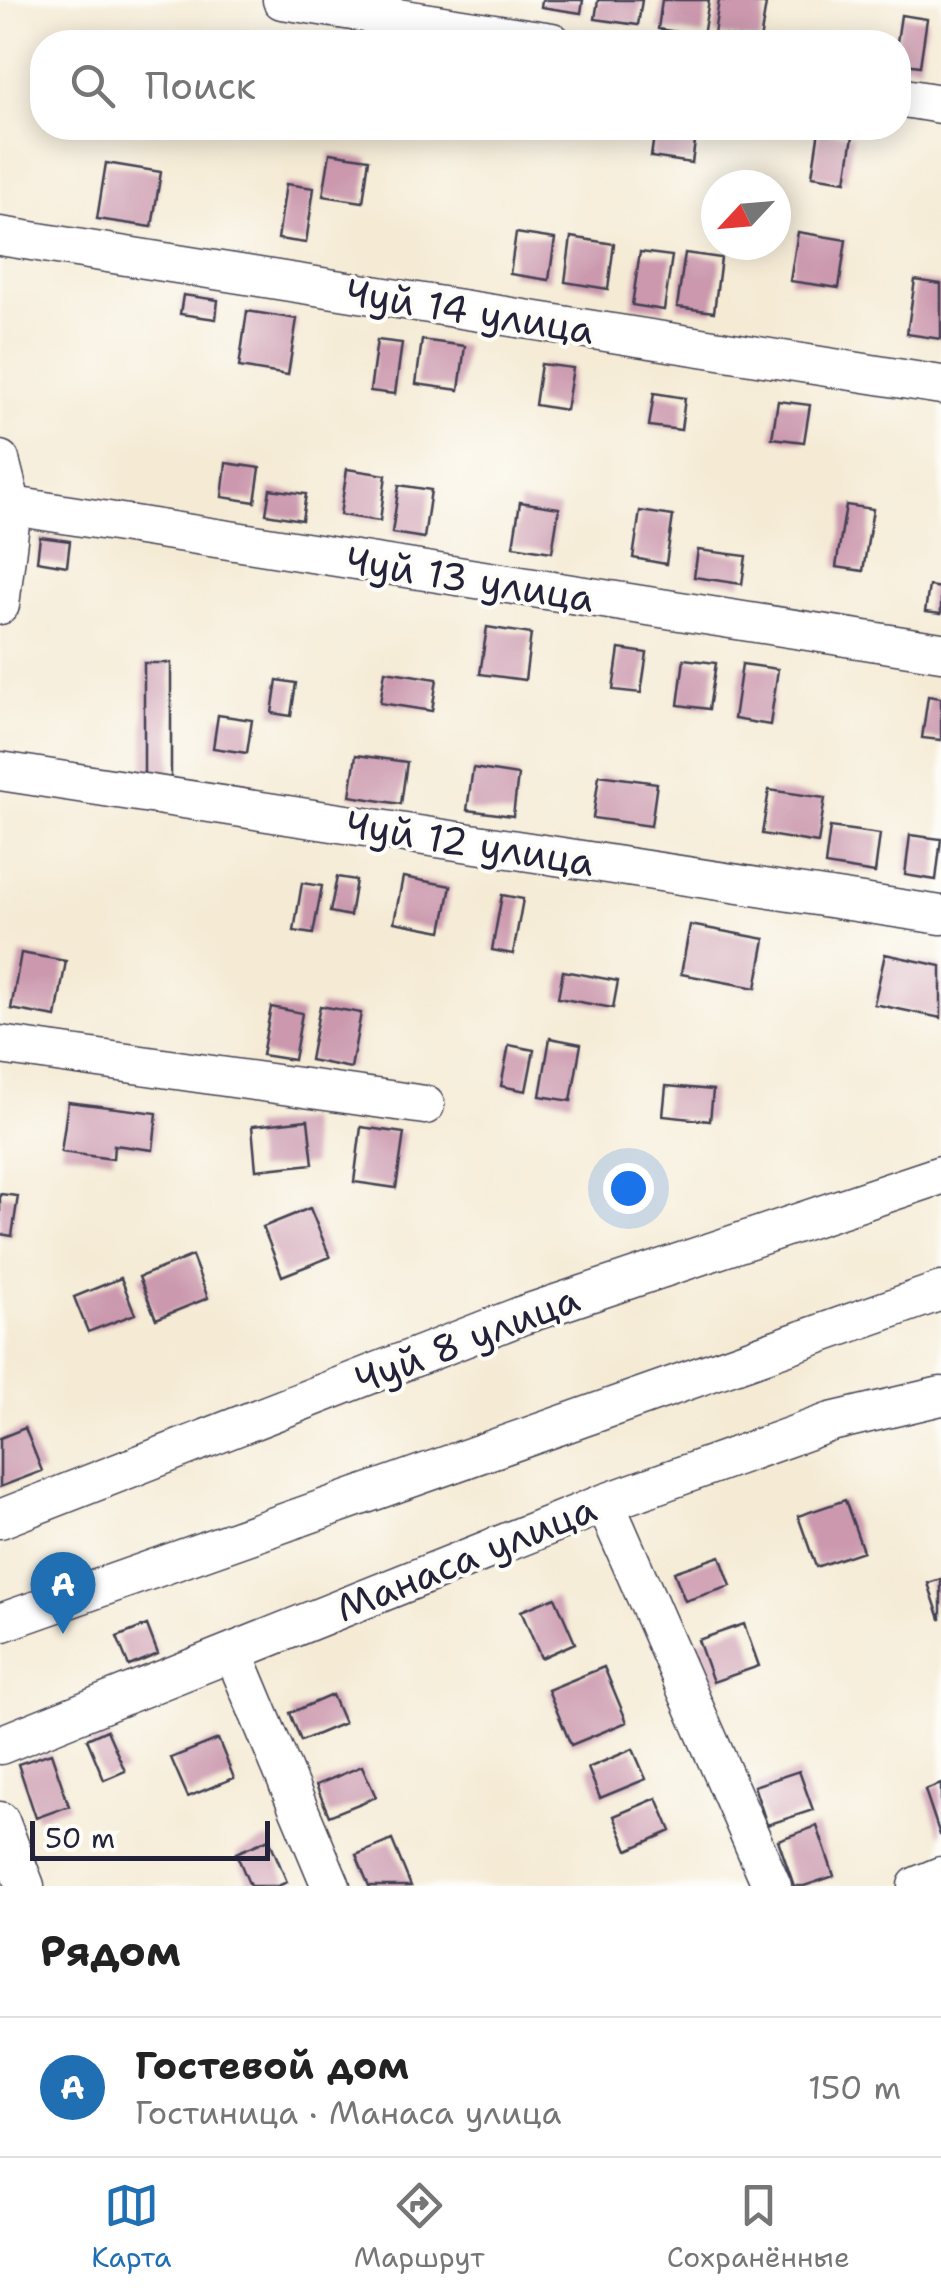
<!DOCTYPE html>
<html lang="ru">
<meta charset="utf-8">
<style>
:root{--surface:#fff;--page:#f6f6f6;--text:#222;--muted:#767676;--line:#e0e0e0;--accent:#1f6fb2}
body{margin:0;font-family:"Shantell Sans",sans-serif;background:var(--page);color:var(--text)}
.compass{position:absolute;left:701px;top:170px;width:90px;height:90px;border-radius:50%;background:var(--surface);box-shadow:0 5px 25px #0003;rotate:244deg}
.scale{position:absolute;left:30px;bottom:25px;width:240px;box-sizing:border-box;padding-left:10px;border:5px solid #22223b;border-top:0;font-size:28px;line-height:35px;white-space:nowrap;color:#22223b;-webkit-text-stroke:8px #fdfcf7;paint-order:stroke}
.you{position:absolute;left:628px;top:1188px;width:35px;height:35px;margin:-25px;border:8px solid #fff;border-radius:50%;background:#1a73e8;box-shadow:0 0 0 15px #1a73e833}
.badge{display:grid;place-items:center;width:65px;height:65px;border-radius:50%;background:var(--accent);color:#fff;font-size:32px;font-weight:700}
.pin{position:absolute;translate:-50% -82px;filter:drop-shadow(0 2px 5px #0008)}
.pin::after{content:'';position:absolute;top:52px;width:35px;height:30px;background:inherit;clip-path:polygon(0 0,100% 0,50% 100%)}
.list{margin:0;padding:0;list-style:none}
h2{display:flex;justify-content:space-between;align-items:center;height:130px;margin:0;padding:0 40px;font-size:42px}
h2 small{font-size:32px;font-weight:400;color:var(--muted)}
.list li{display:grid;grid-template-columns:65px 1fr auto;gap:30px;align-items:center;box-sizing:border-box;height:140px;padding:0 40px;border-top:2px solid var(--line)}
.list b{display:block;font-size:38px;white-space:nowrap}
.list p{margin:0;font-size:32px;white-space:nowrap;color:var(--muted)}
.list em{font-size:32px;font-style:normal;color:var(--muted)}
.icon{flex:none;width:55px;height:55px;fill:none;stroke:currentColor;stroke-width:2;stroke-linecap:round;stroke-linejoin:round}
.map{position:relative;flex:none;width:941px;height:1886px;overflow:hidden}
.search{position:absolute;background:var(--surface);box-shadow:0 5px 25px #0003;left:30px;right:30px;top:30px;height:110px;display:flex;align-items:center;gap:25px;box-sizing:border-box;padding:0 35px;border-radius:40px;color:var(--muted);font-size:38px}
.sheet{height:270px;background:var(--surface)}
nav{display:flex;justify-content:space-around;align-items:center;box-sizing:border-box;height:140px;border-top:2px solid var(--line);background:var(--surface);font-size:28px;color:var(--muted)}
nav a{display:grid;justify-items:center;gap:5px}
nav .on{color:var(--accent)}
.map>svg:first-child{display:block}
</style>
<div class="map">
<svg width="941" height="1886" viewBox="0 0 941 1886">
<rect width="100%" height="100%" fill="#fdfcf7"/>
<filter id="ink" filterUnits="userSpaceOnUse"><feTurbulence type="fractalNoise" baseFrequency=".01" numOctaves="2"/><feDisplacementMap in="SourceGraphic" scale="20" xChannelSelector="R" yChannelSelector="G"/><feConvolveMatrix kernelMatrix="1 2 1 2 8 2 1 2 1" color-interpolation-filters="sRGB"/></filter>
<filter id="wash" filterUnits="userSpaceOnUse"><feTurbulence type="fractalNoise" baseFrequency=".0048" numOctaves="4" result="noise"/><feDisplacementMap in="SourceGraphic" scale="40" xChannelSelector="R" yChannelSelector="G"/><feGaussianBlur stdDeviation="2.25" result="paint"/><feColorMatrix in="noise" values="0 0 0 0 0 0 0 0 0 0 0 0 0 0 0 0 0 1.4 0 .05"/><feComposite in="paint" operator="in"/></filter>
<g filter="url(#wash)">
<rect width="100%" height="100%" fill="#f5ebd5"/>
<g id="blocks">
<!-- building -->
<path fill="#cb98ad" d="M 542,0 L 583,0 L 581,13 L 541,7 Z
M 598,0 L 642,0 L 638,25 L 595,19 Z
M 662,0 L 709,0 L 703,36 L 658,29 Z
M 719,0 L 766,4 L 760,41 L 714,34 Z
M 901,15 L 927,19 L 920,66 L 898,63 L 897,42 Z
M 655,128 L 697,128 L 692,163 L 651,157 Z
M 819,130 L 853,136 L 846,181 L 812,176 Z
M 330,153 L 369,159 L 363,202 L 323,196 Z
M 106,163 L 161,172 L 152,227 L 97,219 Z
M 286,184 L 314,188 L 306,243 L 278,239 Z
M 798,232 L 846,240 L 839,288 L 790,281 Z
M 516,233 L 555,239 L 549,280 L 510,274 Z
M 571,237 L 614,244 L 608,289 L 565,282 Z
M 640,252 L 672,256 L 664,310 L 632,305 Z
M 685,253 L 721,258 L 714,312 L 677,307 Z
M 915,280 L 941,284 L 941,339 L 907,334 Z
M 183,295 L 218,300 L 216,319 L 180,314 Z
M 247,311 L 297,319 L 288,375 L 239,367 Z
M 377,340 L 402,343 L 395,394 L 370,391 Z
M 422,340 L 465,346 L 459,390 L 416,384 Z
M 541,364 L 573,368 L 566,410 L 535,405 Z
M 654,393 L 685,398 L 681,430 L 649,426 Z
M 778,401 L 810,405 L 804,442 L 772,438 Z
M 226,463 L 260,468 L 255,502 L 222,497 Z
M 347,469 L 386,475 L 380,521 L 340,515 Z
M 399,485 L 431,490 L 424,538 L 392,533 Z
M 270,489 L 306,494 L 302,520 L 266,514 Z
M 520,502 L 559,508 L 552,552 L 513,546 Z
M 846,505 L 873,509 L 863,571 L 836,567 Z
M 640,511 L 673,516 L 666,564 L 633,558 Z
M 40,537 L 70,541 L 67,566 L 37,561 Z
M 698,550 L 746,556 L 742,584 L 694,577 Z
M 929,586 L 941,588 L 941,614 L 925,612 Z
M 487,627 L 531,634 L 525,680 L 480,674 Z
M 619,649 L 647,653 L 641,693 L 613,690 Z
M 684,659 L 716,663 L 709,709 L 678,705 Z
M 144,663 L 171,663 L 171,783 L 144,783 Z
M 742,664 L 778,669 L 770,725 L 734,719 Z
M 385,671 L 437,679 L 432,711 L 380,703 Z
M 277,680 L 296,683 L 291,716 L 272,713 Z
M 928,696 L 941,698 L 941,740 L 922,738 Z
M 218,715 L 252,720 L 247,753 L 213,748 Z
M 356,755 L 407,762 L 401,804 L 350,796 Z
M 473,768 L 518,775 L 513,816 L 467,810 Z
M 599,775 L 657,783 L 651,826 L 593,818 Z
M 769,790 L 825,798 L 818,843 L 762,834 Z
M 830,827 L 880,834 L 875,873 L 825,865 Z
M 910,835 L 941,839 L 936,880 L 905,875 Z
M 337,877 L 356,880 L 350,916 L 330,912 Z
M 403,877 L 451,886 L 442,931 L 394,922 Z
M 302,883 L 322,886 L 313,934 L 294,931 Z
M 502,895 L 523,899 L 513,954 L 492,950 Z
M 690,925 L 765,939 L 756,988 L 681,974 Z
M 21,953 L 66,961 L 56,1017 L 11,1009 Z
M 885,954 L 941,966 L 941,1018 L 874,1004 Z
M 563,971 L 618,981 L 613,1008 L 558,998 Z
M 320,1006 L 361,1013 L 351,1068 L 310,1060 Z
M 271,1007 L 302,1013 L 294,1060 L 262,1055 Z
M 550,1038 L 581,1044 L 571,1101 L 540,1096 Z
M 509,1045 L 534,1050 L 526,1091 L 501,1086 Z
M 666,1086 L 713,1090 L 710,1121 L 663,1116 Z
M 68,1102 L 157,1113 L 153,1150 L 114,1145 L 113,1159 L 61,1152 Z
M 308,1120 L 313,1164 L 256,1170 L 252,1126 Z
M 361,1127 L 404,1133 L 396,1188 L 354,1182 Z
M 0,1194 L 18,1196 L 12,1236 L 0,1234 Z
M 310,1208 L 330,1257 L 282,1276 L 263,1227 Z
M 192,1256 L 208,1298 L 156,1319 L 139,1277 Z
M 121,1278 L 135,1314 L 88,1332 L 74,1297 Z
M 25,1428 L 42,1471 L 0,1487 L 0,1438 Z
M 845,1500 L 863,1551 L 816,1567 L 798,1516 Z
M 720,1556 L 731,1586 L 685,1601 L 674,1572 Z
M 941,1579 L 941,1619 L 940,1619 L 928,1583 Z
M 555,1597 L 575,1643 L 541,1658 L 521,1611 Z
M 744,1624 L 759,1666 L 713,1682 L 698,1640 Z
M 147,1625 L 158,1654 L 129,1666 L 117,1637 Z
M 604,1667 L 627,1722 L 571,1745 L 548,1690 Z
M 332,1695 L 344,1723 L 301,1741 L 290,1713 Z
M 107,1730 L 125,1771 L 104,1780 L 87,1739 Z
M 218,1739 L 234,1778 L 188,1797 L 171,1758 Z
M 633,1749 L 646,1779 L 600,1798 L 588,1768 Z
M 51,1753 L 69,1806 L 36,1818 L 18,1764 Z
M 362,1766 L 376,1797 L 329,1816 L 316,1785 Z
M 799,1771 L 813,1810 L 767,1825 L 754,1786 Z
M 941,1784 L 941,1835 L 940,1835 L 925,1790 Z
M 657,1798 L 671,1831 L 628,1850 L 614,1816 Z
M 817,1826 L 834,1876 L 804,1886 L 794,1886 L 778,1840 Z
M 269,1839 L 287,1882 L 278,1886 L 250,1886 L 236,1853 Z
M 392,1840 L 411,1886 L 369,1886 L 356,1855 Z"/>
</g>
</g>
<g filter="url(#ink)">
<use href="#blocks" fill-opacity="0" stroke="#424052" stroke-width="2.5"/>
<g fill="none" stroke-linecap="round" stroke-linejoin="round">
<defs>
<path id="street" d="M 282,0 L 552,42
M 898,97 L 941,104
M 0,236 L 941,385
M 0,460 L 12,507 L 0,605
M 0,504 L 941,652
M 0,771 L 941,915
M 0,1045 L 425,1105
M 605,1503 L 772,1886
M 0,1519 L 523,1315 L 941,1175
M 0,1623 L 941,1291
M 233,1652 L 331,1886
M 0,1745 L 605,1503 L 831,1422 L 941,1396
M 0,1821 L 25,1886
M 917,1886 L 941,1876"/>
</defs>
<!-- street casing -->
<use href="#street" stroke="#424052" stroke-width="41"/>
<!-- street -->
<use href="#street" stroke="#fff" stroke-width="38"/>
</g>
</g>
<g text-anchor="middle" dominant-baseline="central" stroke-width="8" stroke-linejoin="round" paint-order="stroke">
<!-- street labels -->
<g font-size="38" fill="#22223b" stroke="#fdfcf7">
<text transform="translate(470 311) rotate(9)">Чуй 14 улица</text>
<text transform="translate(470 579) rotate(9)">Чуй 13 улица</text>
<text transform="translate(470 843) rotate(9)">Чуй 12 улица</text>
<text transform="translate(467 1339) rotate(-21)">Чуй 8 улица</text>
<text transform="translate(466 1558) rotate(-22)">Манаса улица</text>
</g>
</g>
</svg>
<svg class="compass" viewBox="-18 -18 36 36"><path d="M0-13l5 13h-10z" fill="#e53935"/><path d="M0 13l5-13h-10z" fill="#767676"/></svg>
<div class="scale">50 m</div>
<div class="you"></div>
<div class="pin badge" style="left:63px;top:1634px">A</div>
<div class="search"><svg class="icon" aria-label="search" viewBox="0 0 24 24"><circle cx="10" cy="10" r="6"/><path d="M15 15l6 6"/></svg>Поиск</div>
</div>
<section class="sheet">
<h2>Рядом<small></small></h2>
<ul class="list">
<li><span class="badge">A</span><div><b>Гостевой дом</b><p>Гостиница · Манаса улица</p></div><em>150 m</em></li>
</ul>
</section>
<nav>
<a class="on"><svg class="icon" aria-label="map" viewBox="0 0 24 24"><path d="M3 6l6-2 6 2 6-2v14l-6 2-6-2-6 2zM9 4v14M15 6v14"/></svg>Карта</a>
<a><svg class="icon" aria-label="directions" viewBox="0 0 24 24"><path d="M12 3l9 9-9 9-9-9zM9 14v-3h6M13 9l2 2-2 2"/></svg>Маршрут</a>
<a><svg class="icon" aria-label="saved" viewBox="0 0 24 24"><path d="M7 4h10v16l-5-4-5 4z"/></svg>Сохранённые</a>
</nav>
